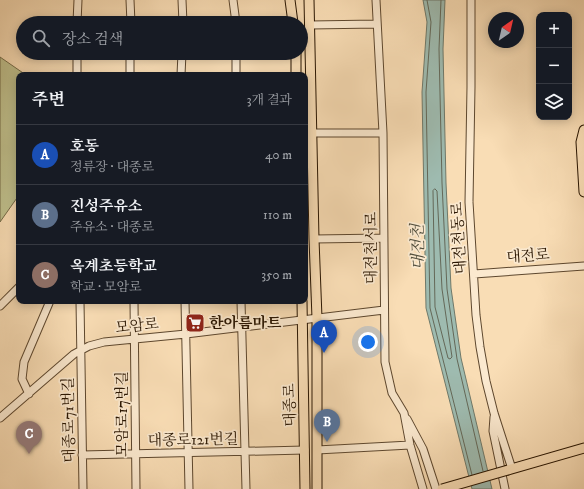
<!DOCTYPE html>
<html lang="ko">
<meta charset="utf-8">
<style>
:root{--surface:#171b24;--page:#242831;--text:#f1f3f6;--muted:#9ea1a6;--line:#363941;--accent:#c59692}
body{margin:0;font-family:"IM FELL DW Pica","Noto Serif KR",serif;background:var(--page);color:var(--text)}
.controls{position:absolute;right:12px;top:12px;display:grid;overflow:hidden;border-radius:8px;box-shadow:0 2px 10px #0003}
.controls button{width:36px;height:36px;display:grid;place-items:center;padding:0;border:0;border-bottom:1px solid var(--line);background:var(--surface);color:var(--text);font:20px sans-serif}
.compass{position:absolute;left:488px;top:12px;width:36px;height:36px;border-radius:50%;background:var(--surface);box-shadow:0 2px 10px #0003;rotate:34deg}
.you{position:absolute;left:368px;top:342px;width:14px;height:14px;margin:-10px;border:3px solid #fff;border-radius:50%;background:#1a73e8;box-shadow:0 0 0 6px #1a73e833}
.badge{display:grid;place-items:center;width:26px;height:26px;border-radius:50%;background:var(--accent);color:#fff;font-size:13px;font-weight:700}
.pin{position:absolute;translate:-50% -33px;filter:drop-shadow(0 1px 2px #0008)}
.pin::after{content:'';position:absolute;top:21px;width:14px;height:12px;background:inherit;clip-path:polygon(0 0,100% 0,50% 100%)}
.list{margin:0;padding:0;list-style:none}
h2{display:flex;justify-content:space-between;align-items:center;height:52px;margin:0;padding:0 16px;font-size:17px}
h2 small{font-size:13px;font-weight:400;color:var(--muted)}
.list li{display:grid;grid-template-columns:26px 1fr auto;gap:12px;align-items:center;box-sizing:border-box;height:60px;padding:0 16px;border-top:1px solid var(--line)}
.list b{display:block;font-size:15px;white-space:nowrap}
.list p{margin:0;font-size:13px;white-space:nowrap;color:var(--muted)}
.list em{font-size:13px;font-style:normal;color:var(--muted)}
.icon{flex:none;width:22px;height:22px;fill:none;stroke:currentColor;stroke-width:2;stroke-linecap:round;stroke-linejoin:round}
.map{position:relative;flex:none;width:584px;height:489px;overflow:hidden}
.search{position:absolute;background:var(--surface);box-shadow:0 2px 10px #0003;left:16px;top:16px;width:292px;height:44px;display:flex;align-items:center;gap:10px;box-sizing:border-box;padding:0 14px;border-radius:22px;color:var(--muted);font-size:15px}
.panel{position:absolute;background:var(--surface);box-shadow:0 2px 10px #0003;left:16px;top:72px;width:292px;height:232px;border-radius:8px}
.map>svg:first-child{display:block}
</style>
<div class="map">
<svg width="584" height="489" viewBox="0 0 584 489">
<rect width="100%" height="100%" fill="#f9ddb5"/>
<filter id="stains"><feTurbulence type="fractalNoise" baseFrequency=".005" numOctaves="4"/><feColorMatrix values="0 0 0 0 .2 0 0 0 0 .09 0 0 0 0 .02 0 0 0 .5 -.17"/></filter>
<radialGradient id="worn" r=".72"><stop offset=".6" stop-color="#630" stop-opacity="0"/><stop offset="1" stop-color="#630" stop-opacity=".3"/></radialGradient>
<!-- green -->
<path fill="#bfc08d" stroke="#746a47" d="M 0,57 L 26,75 L 19,75 L 19,195 L 0,222 Z"/>
<!-- water -->
<path fill="#9ebbb0" stroke="#6f796a" d="M 423,0 L 445,0 L 443,49 L 446,183 L 451,288 L 461,358 L 492,489 L 472,489 L 426,308 L 422,92 L 427,22 Z"/>
<g fill="none" stroke-linecap="round" stroke-linejoin="round">
<!-- shore -->
<path stroke="#646858" stroke-width="1" d="M 427,0 L 431,22 L 426,92 L 430,308 L 472,475
M 441,0 L 439,49 L 442,183 L 447,289 L 457,359 L 483,471
M 435,189 L 437,191 L 442,289 L 452,357 L 450,359 L 448,358 L 435,307 L 433,191 Z"/>
<defs>
<path id="minor" d="M 130,0 L 131,23
M 182,0 L 183,23
M 233,0 L 236,23
M 376,0 L 383,133 L 385,362 L 392,393 L 404,413 L 410,445 L 423,489
M 471,0 L 471,87 L 469,202 L 476,315 L 480,347 L 486,381 L 494,413 L 512,469
M 77,23 L 78,0
M 310,25 L 377,24
M 77,53 L 77,75
M 130,75 L 130,53
M 181,75 L 182,53
M 236,75 L 236,53
M 311,133 L 383,133
M 314,239 L 384,238
M 474,274 L 584,266
M 80,301 L 83,489
M 134,301 L 136,489
M 185,301 L 189,489
M 241,301 L 246,489
M 0,306 L 19,287
M 29,394 L 22,379 L 24,362 L 50,301
M 494,417 L 493,431 L 505,489
M 0,418 L 74,354 L 89,346 L 104,342 L 186,334 L 384,310
M 407,419 L 423,449 L 436,489
M 317,450 L 410,445
M 82,455 L 305,450"/>
<path id="major" d="M 290,0 L 293,23
M 309,0 L 314,239 L 317,318 L 317,489
M 296,53 L 296,75
M 584,130 L 581,142 L 584,192
M 302,301 L 305,489
M 508,470 L 584,448"/>
</defs>
<!-- minor casing -->
<use href="#minor" stroke="#5d472e" stroke-width="9"/>
<!-- major casing -->
<use href="#major" stroke="#291501" stroke-width="11"/>
<!-- minor -->
<use href="#minor" stroke="#fbe9cf" stroke-width="7"/>
<!-- major -->
<use href="#major" stroke="#f9ddb5" stroke-width="9"/>
<defs>
<path id="major-bridge" d="M 442,489 L 508,470"/>
</defs>
<!-- major-bridge casing -->
<use href="#major-bridge" stroke="#291501" stroke-width="11" stroke-linecap="butt"/>
<!-- major-bridge -->
<use href="#major-bridge" stroke="#f9ddb5" stroke-width="9"/>
</g>
<!-- icons -->
<defs>
<symbol id="supermarket-square" viewBox="-11 -11 22 22"><rect x="-9" y="-9" width="18" height="18" rx="4" fill="#8f2418" stroke="#fbe9cf"/><path d="M-6-5.5h2.5l.6 2H6L4.5 2H-2.5L-4.4-4H-6ZM-1.5 3.2a1.3 1.3 0 1 0 .1 0ZM3 3.2a1.3 1.3 0 1 0 .1 0Z" fill="#fff"/></symbol>
</defs>
<g fill-rule="evenodd">
<use href="#supermarket-square" x="184" y="312" width="22" height="22"/>
</g>
<g text-anchor="middle" dominant-baseline="central" stroke-width="3.5" stroke-linejoin="round" paint-order="stroke">
<!-- street labels -->
<g font-size="15" fill="#291501" stroke="#fbe9cf">
<text transform="translate(459 238) rotate(-93)">대전천동로</text>
<text transform="translate(371 248) rotate(-90)">대전천서로</text>
<text transform="translate(528 256) rotate(-4)">대전로</text>
<text transform="translate(137 326) rotate(-6)">모암로</text>
<text transform="translate(290 405) rotate(-91)">대종로</text>
<text transform="translate(122 414) rotate(-90)">모암로17번길</text>
<text transform="translate(69 420) rotate(-91)">대종로71번길</text>
<text transform="translate(193 440) rotate(-1)">대종로121번길</text>
</g>
<!-- poi labels -->
<g font-size="15" font-weight="bold" fill="#291501" stroke="#fbe9cf" text-anchor="start">
<text x="209" y="323">한아름마트</text>
</g>
<!-- water labels -->
<g font-size="16" font-style="italic" fill="#524f3e" stroke="#fbe9cf">
<text transform="translate(418 247) rotate(-91)">대전천</text>
</g>
</g>
<rect width="100%" height="100%" filter="url(#stains)"/>
<rect width="100%" height="100%" fill="url(#worn)"/>
</svg>
<div class="controls">
<button>+</button>
<button>−</button>
<button><svg class="icon" aria-label="layers" viewBox="0 0 24 24"><path d="M12 4l9 5-9 5-9-5zM3 14l9 5 9-5"/></svg></button>
</div>
<svg class="compass" viewBox="-18 -18 36 36"><path d="M0-13l5 13h-10z" fill="#e53935"/><path d="M0 13l5-13h-10z" fill="#9ea1a6"/></svg>
<div class="you"></div>
<div class="pin badge" style="left:324px;top:353px;background:#1a4fb4">A</div>
<div class="pin badge" style="left:327px;top:442px;background:#5c6f8a">B</div>
<div class="pin badge" style="left:29px;top:454px;background:#8d6e63">C</div>
<div class="search"><svg class="icon" aria-label="search" viewBox="0 0 24 24"><circle cx="10" cy="10" r="6"/><path d="M15 15l6 6"/></svg>장소 검색</div>
<section class="panel">
<h2>주변<small>3개 결과</small></h2>
<ul class="list">
<li><span class="badge" style="background:#1a4fb4">A</span><div><b>호동</b><p>정류장 · 대종로</p></div><em>40 m</em></li>
<li><span class="badge" style="background:#5c6f8a">B</span><div><b>진성주유소</b><p>주유소 · 대종로</p></div><em>110 m</em></li>
<li><span class="badge" style="background:#8d6e63">C</span><div><b>옥계초등학교</b><p>학교 · 모암로</p></div><em>350 m</em></li>
</ul>
</section>
</div>
